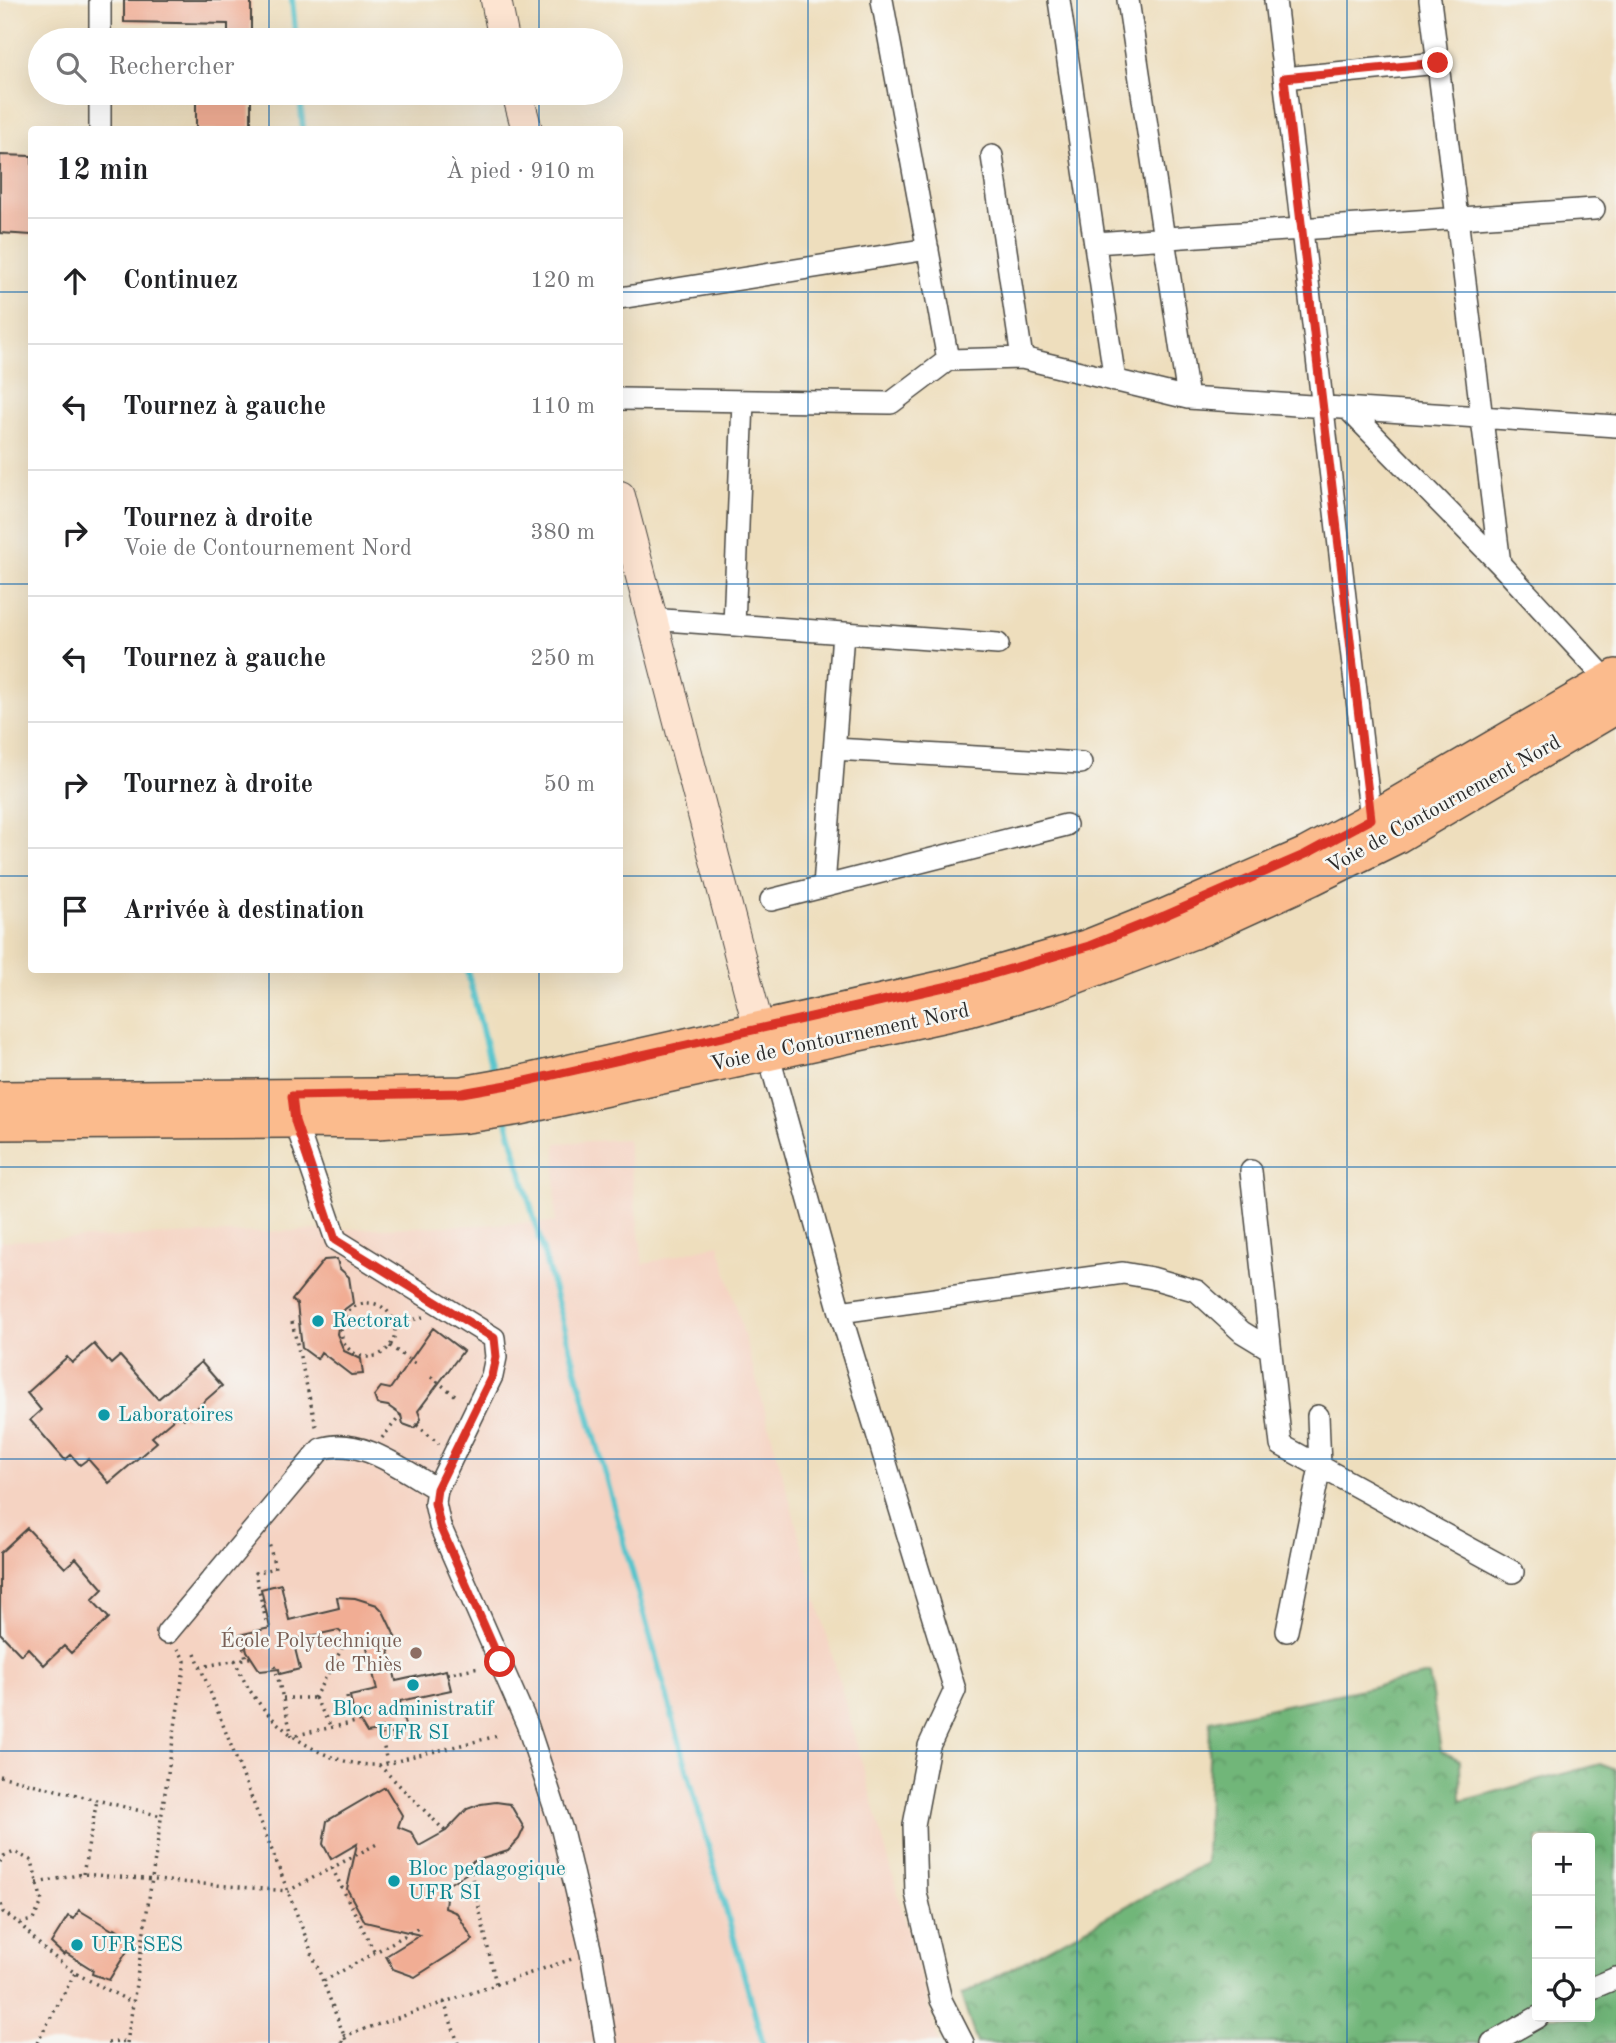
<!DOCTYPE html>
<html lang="fr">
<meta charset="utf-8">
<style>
:root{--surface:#fff;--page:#f2f2f2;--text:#202124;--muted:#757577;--line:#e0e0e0}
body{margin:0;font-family:"Old Standard TT",serif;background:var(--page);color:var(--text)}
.controls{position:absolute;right:21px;bottom:21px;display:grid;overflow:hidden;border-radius:7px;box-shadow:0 7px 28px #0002}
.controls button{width:63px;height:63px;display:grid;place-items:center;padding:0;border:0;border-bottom:2px solid var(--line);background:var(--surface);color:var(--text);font:35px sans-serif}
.stop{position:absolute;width:21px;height:21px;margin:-16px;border:5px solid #d93025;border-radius:50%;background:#fff}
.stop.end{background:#d93025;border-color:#fff;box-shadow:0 2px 7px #0008}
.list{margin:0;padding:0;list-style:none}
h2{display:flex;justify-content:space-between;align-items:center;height:91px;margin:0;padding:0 28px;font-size:30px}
h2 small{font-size:23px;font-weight:400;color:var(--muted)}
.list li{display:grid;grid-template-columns:46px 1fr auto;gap:21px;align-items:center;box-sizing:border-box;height:126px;padding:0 28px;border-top:2px solid var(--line)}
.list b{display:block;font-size:26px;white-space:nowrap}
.list p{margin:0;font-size:23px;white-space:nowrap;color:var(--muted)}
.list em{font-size:23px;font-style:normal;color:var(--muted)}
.icon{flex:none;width:38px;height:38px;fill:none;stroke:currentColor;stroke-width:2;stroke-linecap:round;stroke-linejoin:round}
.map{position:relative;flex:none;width:1616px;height:2043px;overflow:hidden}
.search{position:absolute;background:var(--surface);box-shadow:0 7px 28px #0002;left:28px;top:28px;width:595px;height:77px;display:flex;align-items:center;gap:18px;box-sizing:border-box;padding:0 24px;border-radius:38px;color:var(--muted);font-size:26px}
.panel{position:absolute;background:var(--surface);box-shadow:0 7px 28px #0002;left:28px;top:126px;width:595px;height:847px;border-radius:7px}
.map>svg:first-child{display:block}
</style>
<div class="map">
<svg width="1616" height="2043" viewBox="0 0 1616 2043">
<defs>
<pattern id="forest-crowns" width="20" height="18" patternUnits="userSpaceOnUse" patternTransform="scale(1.75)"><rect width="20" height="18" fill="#71b679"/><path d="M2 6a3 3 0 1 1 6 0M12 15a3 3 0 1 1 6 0" fill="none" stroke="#5d9463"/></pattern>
</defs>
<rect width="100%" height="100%" fill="#f6f6f2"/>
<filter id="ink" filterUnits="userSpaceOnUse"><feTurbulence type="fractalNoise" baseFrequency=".0143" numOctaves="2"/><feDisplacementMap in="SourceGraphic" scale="14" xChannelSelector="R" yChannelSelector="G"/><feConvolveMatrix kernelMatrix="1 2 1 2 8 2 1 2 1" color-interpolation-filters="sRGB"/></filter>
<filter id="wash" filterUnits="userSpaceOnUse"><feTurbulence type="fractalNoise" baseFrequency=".00686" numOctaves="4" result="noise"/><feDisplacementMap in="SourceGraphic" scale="28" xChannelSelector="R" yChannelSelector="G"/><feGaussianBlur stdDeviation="1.57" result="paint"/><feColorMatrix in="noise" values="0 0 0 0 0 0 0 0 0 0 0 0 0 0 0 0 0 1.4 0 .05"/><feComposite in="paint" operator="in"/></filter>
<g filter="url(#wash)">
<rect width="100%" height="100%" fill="#eedebd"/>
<!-- built -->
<path fill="#f5d3c2" d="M 627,1139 L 643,1264 L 719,1244 L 939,2043 L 0,2043 L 0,1241 L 555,1222 L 556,1143 Z"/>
<!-- forest -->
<path fill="url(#forest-crowns)" stroke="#4e7052" stroke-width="2" fill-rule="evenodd" d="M 1429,1675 L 1441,1751 L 1460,1760 L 1461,1801 L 1600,1764 L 1616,1770 L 1616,2043 L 977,2043 L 961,1996 L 1206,1863 L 1210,1721 ZM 1537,1838 L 1590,1838 L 1590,2017 L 1537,2017 Z"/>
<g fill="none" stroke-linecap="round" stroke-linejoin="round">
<!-- stream -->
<path stroke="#57c4cc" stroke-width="6" d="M 292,0 L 296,40
M 300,93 L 303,130
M 467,970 L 494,1077
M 507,1121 L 763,2043"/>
</g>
<g id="blocks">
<!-- building -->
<path fill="#f1ad94" d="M 124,0 L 251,0 L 251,40 L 228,40 L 228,24 L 124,22 Z
M 196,93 L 251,93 L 251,130 L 196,130 Z
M 0,155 L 32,156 L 32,235 L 0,233 Z
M 337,1259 L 339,1268 L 349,1277 L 353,1303 L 345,1309 L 340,1316 L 337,1334 L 344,1351 L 361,1359 L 363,1374 L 351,1375 L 321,1352 L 317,1359 L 302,1348 L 297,1304 L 292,1300 L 324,1260 Z
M 433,1328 L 463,1351 L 418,1411 L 421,1419 L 414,1428 L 403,1424 L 401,1415 L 388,1406 L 377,1404 L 374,1396 L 381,1387 L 390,1389 Z
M 94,1344 L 111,1364 L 120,1356 L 158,1399 L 201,1362 L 222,1386 L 184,1419 L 179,1414 L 152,1437 L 157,1442 L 109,1483 L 88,1459 L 80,1465 L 71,1455 L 65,1460 L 30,1420 L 41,1410 L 27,1393 L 67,1357 L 72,1363 Z
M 27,1528 L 65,1568 L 76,1558 L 103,1589 L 92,1600 L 109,1618 L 71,1653 L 64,1646 L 44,1665 L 28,1648 L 21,1655 L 0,1633 L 0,1553 Z
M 281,1584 L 289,1620 L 339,1608 L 337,1597 L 355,1598 L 377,1605 L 383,1611 L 395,1636 L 386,1638 L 396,1681 L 446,1670 L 451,1690 L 400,1701 L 406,1731 L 386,1735 L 386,1730 L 367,1733 L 353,1710 L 350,1696 L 377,1690 L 366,1643 L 350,1640 L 338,1630 L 293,1640 L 300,1669 L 280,1674 L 279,1669 L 260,1671 L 247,1651 L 243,1634 L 270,1628 L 261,1589 Z
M 385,1787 L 402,1815 L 398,1827 L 411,1832 L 419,1846 L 446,1831 L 467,1809 L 481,1804 L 496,1802 L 510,1804 L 524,1828 L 519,1839 L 508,1851 L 472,1862 L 476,1868 L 447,1885 L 445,1908 L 457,1913 L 473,1940 L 415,1977 L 393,1969 L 386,1956 L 420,1935 L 365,1922 L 347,1889 L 357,1844 L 331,1859 L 323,1844 L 327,1821 Z
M 79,1910 L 114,1931 L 115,1928 L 134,1940 L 109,1980 L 92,1974 L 93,1970 L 66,1953 L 64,1955 L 51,1943 L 68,1916 L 74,1919 Z"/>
</g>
</g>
<g filter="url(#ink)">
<use href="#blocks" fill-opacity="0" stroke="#484641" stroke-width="2"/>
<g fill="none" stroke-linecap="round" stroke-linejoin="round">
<defs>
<path id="street" d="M 882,0 L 948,360
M 1059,0 L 1115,381
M 1128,0 L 1188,398
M 1275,0 L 1371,819
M 1430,0 L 1500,564
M 100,40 L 100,0
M 1284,78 L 1438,63
M 100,130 L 100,93
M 992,156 L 1022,358
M 1095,243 L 1594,209
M 620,298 L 928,249
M 620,399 L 891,403 L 948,360 L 1022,358 L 1188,398 L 1616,426
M 1348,409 L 1500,564 L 1608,681
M 650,619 L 998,644
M 734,625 L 743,401
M 834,749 L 1081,763
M 824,886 L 843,633
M 771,900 L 1066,825
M 768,1053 L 840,1312 L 955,1690 L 929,1746 L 914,1825 L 916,1893 L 941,2000 L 963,2043
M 294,1112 L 295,1121 L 336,1240 L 494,1338 L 496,1357 L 492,1376 L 437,1489 L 435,1503 L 440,1526 L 527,1724 L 562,1830 L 591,1953 L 606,2043
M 1251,1171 L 1281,1445 L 1513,1572
M 840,1312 L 1123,1273 L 1152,1278 L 1197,1291 L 1242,1332 L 1270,1349
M 1287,1631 L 1320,1467 L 1318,1416
M 167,1633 L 321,1449 C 360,1435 404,1471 437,1489
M 1590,1989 L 1616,1978
M 1492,2043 L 1538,2017"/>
<path id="secondary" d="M 496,0 L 504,40
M 517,93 L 527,130
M 620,496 L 759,1029 L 766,1050"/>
<path id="primary" d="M 0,1098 L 374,1095 L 462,1093 L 513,1084 L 962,983 L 1089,946 L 1164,916 L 1306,854 L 1371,819 L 1616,676
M 0,1123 L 295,1121 L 377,1122 L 467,1116 L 520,1108 L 969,1010 L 1046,988 L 1204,928 L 1311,879 L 1396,837 L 1616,707"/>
</defs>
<!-- street casing -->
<use href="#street" stroke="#484641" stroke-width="24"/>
<!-- secondary casing -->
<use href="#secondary" stroke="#484641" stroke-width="32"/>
<!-- primary casing -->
<use href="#primary" stroke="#484641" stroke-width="36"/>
<!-- path -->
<path stroke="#484641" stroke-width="3.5" stroke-dasharray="2 5" stroke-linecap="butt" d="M341 1330a27 27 0 1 1 54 0a27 27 0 1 1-54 0Z
M 292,1322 L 317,1430
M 394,1325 L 423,1317
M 390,1346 L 418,1366
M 431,1377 L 459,1398
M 417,1425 L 439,1444
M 382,1438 L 401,1415
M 266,1621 L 255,1573 L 275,1568 L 269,1543
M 240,1634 L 246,1658
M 195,1653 L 347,2043
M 235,1660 C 255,1717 316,1766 377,1765 C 389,1765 402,1759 414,1756 C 442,1750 469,1743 497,1736
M 275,1666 L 292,1736 L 365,1720
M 200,1667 L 254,1657
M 447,1674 L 479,1667
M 347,1697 L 352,1723
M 283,1698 L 314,1698
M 314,1698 L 345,1643
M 315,1698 L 331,1727
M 380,1727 L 387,1763
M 379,1765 L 445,1831
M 0,1776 L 161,1816
M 0,1862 L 4,1856 L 15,1852 L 32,1861 L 42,1902 L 33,1920 L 19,1923 L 3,1912 L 0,1900
M 332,1868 L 375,1953
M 471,1872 L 496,1984
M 83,1874 L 97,1800
M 37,1883 L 83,1874 L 288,1891 L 377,1844
M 19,1923 L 45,1950 L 75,1973 L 133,2003
M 324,1981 L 420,1927
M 444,2002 L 458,2043
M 37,2043 L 75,1973
M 108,2043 L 127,2041
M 127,2043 L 185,1661 L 178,1649
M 342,2043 L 344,2036 L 572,1959"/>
<!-- street -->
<use href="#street" stroke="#fff" stroke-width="21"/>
<!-- secondary -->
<use href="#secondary" stroke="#fde4d1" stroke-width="30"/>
<!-- primary -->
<use href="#primary" stroke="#fbbb8d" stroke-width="33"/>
</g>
</g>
<g fill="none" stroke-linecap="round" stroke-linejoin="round" filter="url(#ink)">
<!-- route -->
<path stroke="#d93025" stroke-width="9" d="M 500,1662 L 440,1526 L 435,1503 L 437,1489 L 492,1376 L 496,1357 L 494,1338 L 335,1240 L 295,1121 L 292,1096 L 462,1093 L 513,1084 L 962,983 L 1089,946 L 1164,916 L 1306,854 L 1371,819 L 1284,78 L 1438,63"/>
</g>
<!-- grid -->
<path fill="none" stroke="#1f6fb2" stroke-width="2" stroke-opacity="0.55" d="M 269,0 L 269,40M 539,0 L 539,40M 808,0 L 808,2043M 1077,0 L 1077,2043M 1347,0 L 1347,2043M 269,93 L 269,130M 539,93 L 539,130M 0,292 L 32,292M 620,292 L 1616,292M 0,584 L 32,584M 620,584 L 1616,584M 0,876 L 32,876M 620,876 L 1616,876M 269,970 L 269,2043M 539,970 L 539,2043M 0,1167 L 1616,1167M 0,1459 L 1616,1459M 0,1751 L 1616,1751"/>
<!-- markers -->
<g fill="#0f9aa8" stroke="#f6f6f2" stroke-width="2.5">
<circle cx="318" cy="1321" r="7"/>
<circle cx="104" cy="1415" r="7"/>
<circle cx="413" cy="1685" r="7"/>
<circle cx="394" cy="1881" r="7"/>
<circle cx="77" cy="1945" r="7"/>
</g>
<circle fill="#8d6e63" stroke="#f6f6f2" stroke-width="2.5" cx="416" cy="1653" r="7"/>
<g text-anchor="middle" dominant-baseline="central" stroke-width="5" stroke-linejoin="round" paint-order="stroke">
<!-- street labels -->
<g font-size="21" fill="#2b2b2b" stroke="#f6f6f2">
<text transform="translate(1444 805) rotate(-29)">Voie de Contournement Nord</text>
<text transform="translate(840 1038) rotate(-12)">Voie de Contournement Nord</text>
</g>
<!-- culture labels -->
<g font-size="21" fill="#0d838f" stroke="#f6f6f2" text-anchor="start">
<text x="332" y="1321">Rectorat</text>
<text x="118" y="1415">Laboratoires</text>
<text x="413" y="1709" text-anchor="middle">Bloc administratif<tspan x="413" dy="24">UFR SI</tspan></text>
<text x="408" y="1869">Bloc pedagogique<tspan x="408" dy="24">UFR SI</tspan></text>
<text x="91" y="1945">UFR SES</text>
</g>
<!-- education labels -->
<g font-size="21" fill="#785e54" stroke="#f6f6f2" text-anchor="end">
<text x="402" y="1641">École Polytechnique<tspan x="402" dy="24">de Thiès</tspan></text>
</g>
</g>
</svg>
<div class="controls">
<button>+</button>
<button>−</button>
<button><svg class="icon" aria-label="locate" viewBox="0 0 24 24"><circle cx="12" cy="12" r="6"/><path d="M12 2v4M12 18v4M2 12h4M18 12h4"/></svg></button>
</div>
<div class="stop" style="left:500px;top:1662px"></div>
<div class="stop end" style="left:1438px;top:63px"></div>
<div class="search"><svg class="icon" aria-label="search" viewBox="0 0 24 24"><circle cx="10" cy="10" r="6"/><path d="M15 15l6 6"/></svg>Rechercher</div>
<section class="panel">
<h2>12 min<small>À pied · 910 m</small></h2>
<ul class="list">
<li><svg class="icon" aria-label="ahead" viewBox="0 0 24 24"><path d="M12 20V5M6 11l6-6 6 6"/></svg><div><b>Continuez</b></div><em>120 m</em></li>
<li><svg class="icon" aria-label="left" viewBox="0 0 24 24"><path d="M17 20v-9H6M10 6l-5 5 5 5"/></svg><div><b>Tournez à gauche</b></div><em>110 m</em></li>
<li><svg class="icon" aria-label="right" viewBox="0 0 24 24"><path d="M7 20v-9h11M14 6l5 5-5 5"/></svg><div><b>Tournez à droite</b><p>Voie de Contournement Nord</p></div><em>380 m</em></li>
<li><svg class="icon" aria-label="left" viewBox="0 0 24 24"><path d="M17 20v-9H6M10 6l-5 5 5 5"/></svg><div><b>Tournez à gauche</b></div><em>250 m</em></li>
<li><svg class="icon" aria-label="right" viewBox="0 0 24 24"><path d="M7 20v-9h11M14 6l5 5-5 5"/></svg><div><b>Tournez à droite</b></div><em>50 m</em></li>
<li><svg class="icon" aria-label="arrive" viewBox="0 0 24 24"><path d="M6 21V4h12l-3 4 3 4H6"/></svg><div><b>Arrivée à destination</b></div></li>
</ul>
</section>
</div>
